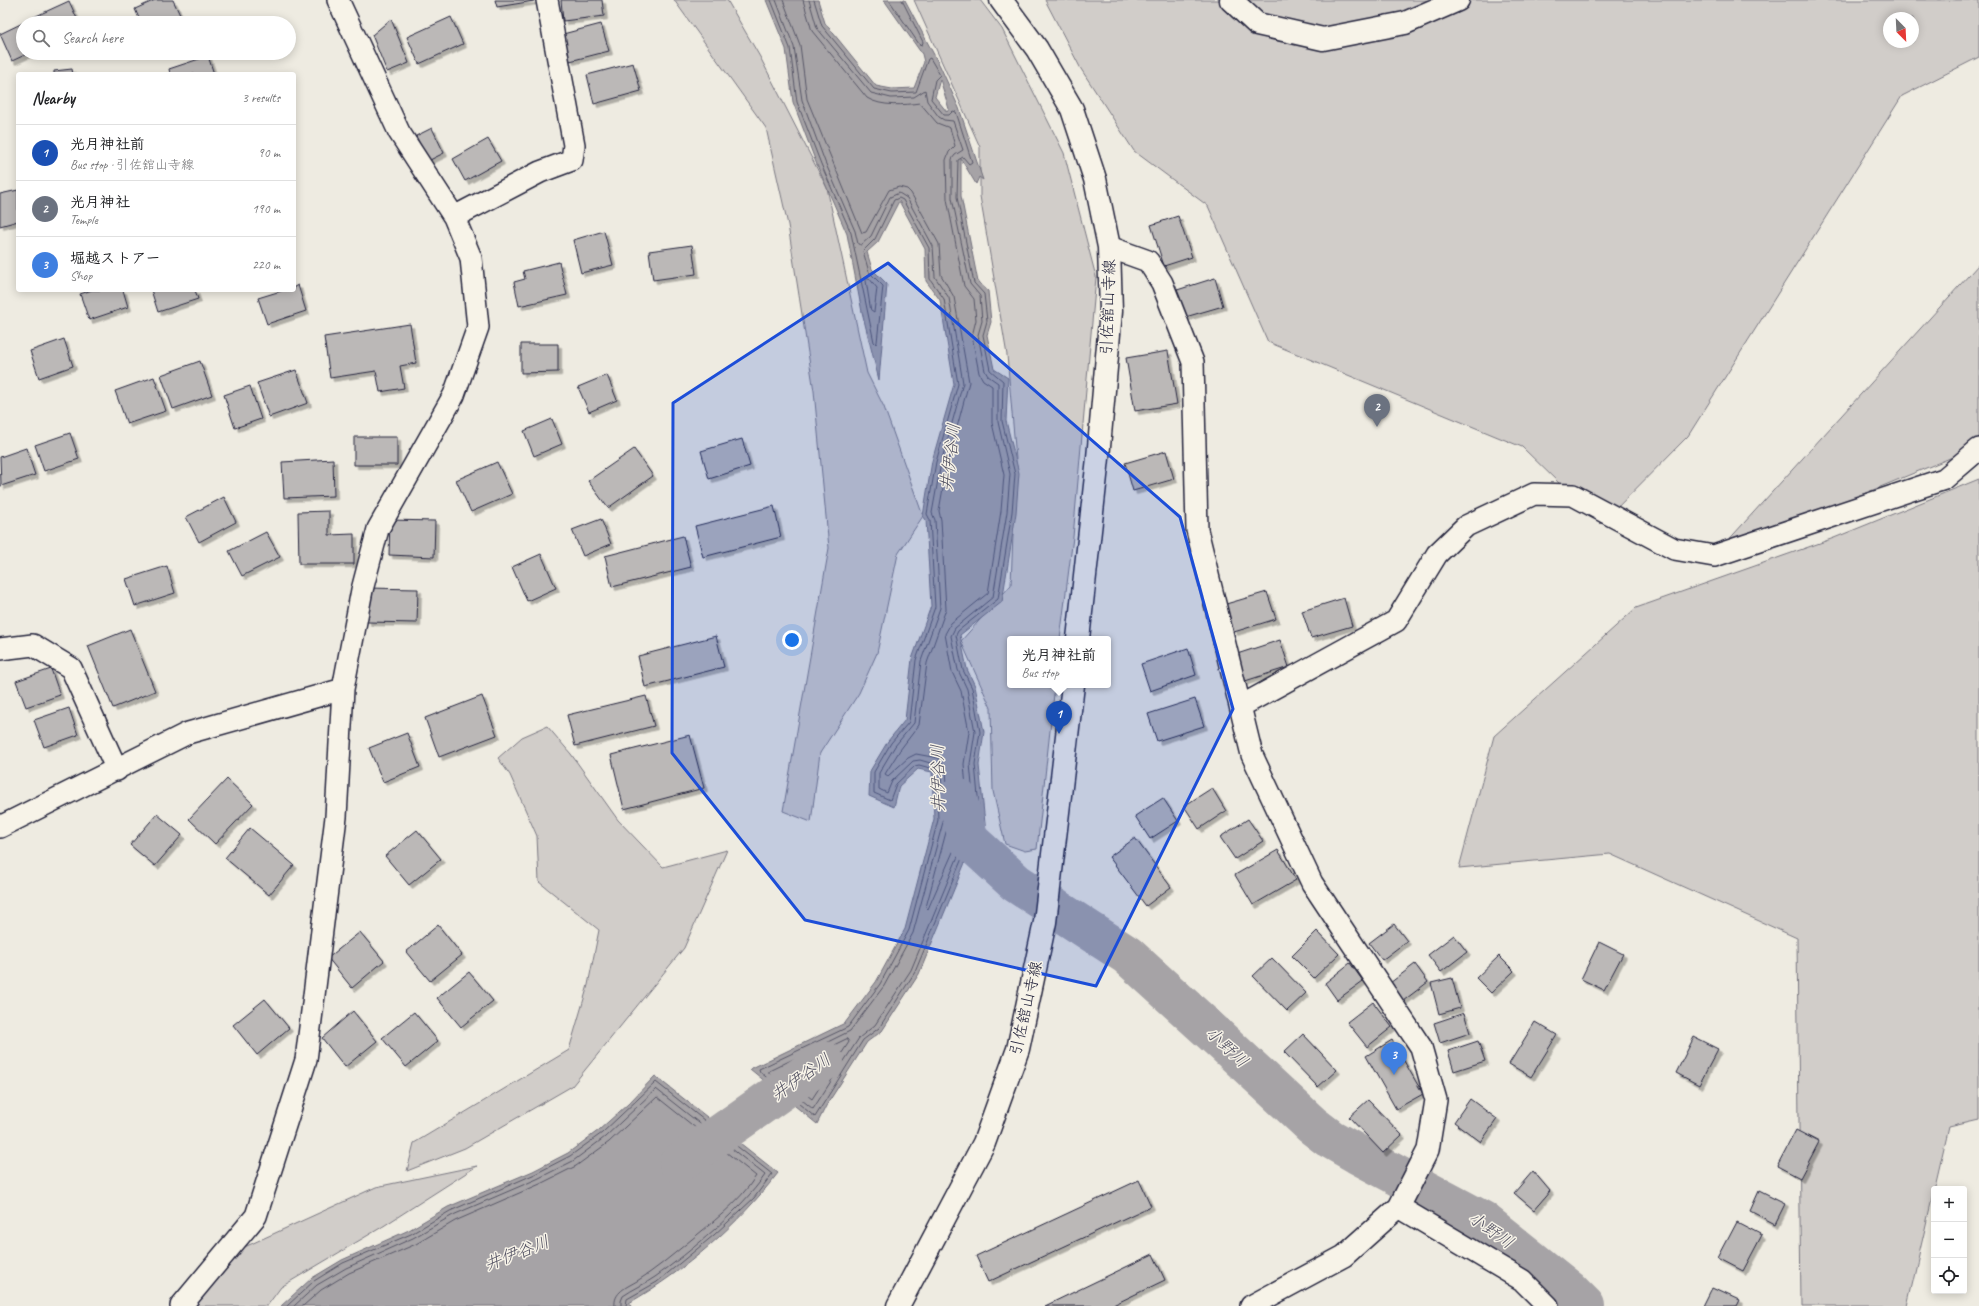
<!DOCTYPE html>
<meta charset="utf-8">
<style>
:root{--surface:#fff;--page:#f2f2f2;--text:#202124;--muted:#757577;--line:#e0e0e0;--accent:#d1495b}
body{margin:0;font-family:Caveat,"Klee One",sans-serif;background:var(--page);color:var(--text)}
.controls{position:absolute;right:12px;bottom:12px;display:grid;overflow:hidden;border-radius:4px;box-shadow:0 2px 10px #0003}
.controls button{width:36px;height:36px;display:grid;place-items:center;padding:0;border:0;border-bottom:1px solid var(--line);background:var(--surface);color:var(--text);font:20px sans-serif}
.compass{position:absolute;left:1883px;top:12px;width:36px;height:36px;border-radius:50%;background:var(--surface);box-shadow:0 2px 10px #0003;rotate:156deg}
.you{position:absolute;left:792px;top:640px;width:14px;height:14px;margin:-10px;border:3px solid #fff;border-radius:50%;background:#1a73e8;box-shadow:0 0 0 6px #1a73e833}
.badge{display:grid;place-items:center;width:26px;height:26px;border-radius:50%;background:var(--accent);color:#fff;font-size:13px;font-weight:700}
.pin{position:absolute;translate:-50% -33px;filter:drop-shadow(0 1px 2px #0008)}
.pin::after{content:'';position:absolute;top:21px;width:14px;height:12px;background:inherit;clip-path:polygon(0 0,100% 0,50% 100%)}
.popup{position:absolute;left:1007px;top:636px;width:104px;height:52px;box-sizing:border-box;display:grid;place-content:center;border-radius:4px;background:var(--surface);filter:drop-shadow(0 1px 3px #0005);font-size:13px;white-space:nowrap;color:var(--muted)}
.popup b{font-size:15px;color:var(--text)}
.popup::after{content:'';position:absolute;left:50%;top:100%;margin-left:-8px;border:8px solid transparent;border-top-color:var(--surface)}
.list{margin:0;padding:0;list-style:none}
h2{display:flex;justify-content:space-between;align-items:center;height:52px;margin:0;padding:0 16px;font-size:17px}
h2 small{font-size:13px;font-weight:400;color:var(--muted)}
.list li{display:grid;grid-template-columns:26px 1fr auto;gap:12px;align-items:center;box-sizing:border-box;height:56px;padding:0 16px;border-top:1px solid var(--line)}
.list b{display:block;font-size:15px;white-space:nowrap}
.list p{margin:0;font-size:13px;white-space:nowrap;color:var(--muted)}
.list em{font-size:13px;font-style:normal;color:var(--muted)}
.icon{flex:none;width:22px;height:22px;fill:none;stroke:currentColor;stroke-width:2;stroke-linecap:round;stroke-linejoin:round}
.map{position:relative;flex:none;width:1979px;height:1306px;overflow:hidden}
.search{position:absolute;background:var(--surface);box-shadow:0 2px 10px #0003;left:16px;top:16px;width:280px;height:44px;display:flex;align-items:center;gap:10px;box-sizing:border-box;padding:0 14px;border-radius:22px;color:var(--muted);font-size:15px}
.panel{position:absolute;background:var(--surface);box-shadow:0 2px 10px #0003;left:16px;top:72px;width:280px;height:220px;border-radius:4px}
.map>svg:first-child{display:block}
</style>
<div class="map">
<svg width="1979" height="1306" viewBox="0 0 1979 1306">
<defs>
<filter id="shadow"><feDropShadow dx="3.5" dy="3.5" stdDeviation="0" flood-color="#0004"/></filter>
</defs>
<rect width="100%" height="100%" fill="#eeebe1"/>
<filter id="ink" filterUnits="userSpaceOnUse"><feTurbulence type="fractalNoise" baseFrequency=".025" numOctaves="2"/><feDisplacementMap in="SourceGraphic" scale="8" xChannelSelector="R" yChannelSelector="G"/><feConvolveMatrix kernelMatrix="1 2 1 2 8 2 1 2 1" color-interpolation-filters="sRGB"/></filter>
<g filter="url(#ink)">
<!-- green -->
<path fill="#d1cdc9" stroke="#7a7882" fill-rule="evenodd" d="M 674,0 L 727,0 L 760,57 L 827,188 L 867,373 L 884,407 L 923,516 L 898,554 L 877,653 L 859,693 L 820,753 L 811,822 L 783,811 L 829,548 L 814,391 L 788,225 L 766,128 Z
M 914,0 L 980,0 L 1002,29 L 1064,153 L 1096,277 L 1073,537 L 1060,639 L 1010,639 L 1010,685 L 1055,685 L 1037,849 L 1025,851 L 1005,844 L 993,791 L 991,708 L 961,641 L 1011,585 L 1016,459 L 1007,355 L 980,196 L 980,147 Z
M 1045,0 L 1979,0 L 1979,57 L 1902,96 L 1688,436 L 1601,524 L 1522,447 L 1268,342 L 1208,206 L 1134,151 L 1081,69 ZM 1889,18 L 1913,18 L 1913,42 L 1889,42 Z
M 1979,264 L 1979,446 L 1714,556 Z
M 1979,479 L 1979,1119 L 1949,1126 L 1907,1306 L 1801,1306 L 1797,938 L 1610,854 L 1459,868 L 1494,736 L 1636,608 L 1834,538 Z
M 547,726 L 571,754 L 618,820 L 663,867 L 727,850 L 684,948 L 572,1086 L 465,1148 L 407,1171 L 414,1143 L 569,1050 L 588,985 L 599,930 L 539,882 L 537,836 L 510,775 L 498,758 L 522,737 Z
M 477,1166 L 382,1227 L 281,1287 L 267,1306 L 190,1306 L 238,1250 L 376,1187 Z"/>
<!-- water -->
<path fill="#a6a3a6" stroke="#716f7b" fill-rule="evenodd" d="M 766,0 L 818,0 L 825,23 L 876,86 L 892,89 L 914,88 L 924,62 L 922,54 L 884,0 L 905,0 L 906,2 L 940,66 L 959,108 L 983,180 L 979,177 L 976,184 L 961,159 L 961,196 L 978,282 L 988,291 L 991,322 L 987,335 L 994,369 L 1008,378 L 1006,421 L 1019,473 L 1016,513 L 1002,602 L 960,635 L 967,669 L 975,686 L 984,732 L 979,765 L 987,843 L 969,853 L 919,974 L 882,1031 L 867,1042 L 826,1106 L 817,1124 L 750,1069 L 845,1023 L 876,982 L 905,929 L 934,819 L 932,772 L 918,769 L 899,786 L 894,807 L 869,796 L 870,771 L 888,741 L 905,720 L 912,659 L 931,606 L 926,520 L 923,516 L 932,461 L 954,384 L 940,300 L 926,281 L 925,249 L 899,201 L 878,242 L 867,252 L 872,269 L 887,284 L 879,380 L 862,312 L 847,234 L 817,165 L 793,102 L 786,49 ZM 940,79 L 949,109 L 947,112 L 935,97 Z
M 655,1076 L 778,1173 C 738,1225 686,1270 629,1303 L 631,1306 L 281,1306 L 312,1278 L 342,1260 L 409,1230 L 448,1207 L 533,1171 L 568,1153 L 599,1130 L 628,1104 Z"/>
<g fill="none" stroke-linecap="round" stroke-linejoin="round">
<!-- shore -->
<path stroke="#575666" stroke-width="1" d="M 771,0 L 790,48 L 797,102 L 821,164 L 851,233 L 874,342 L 876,344 L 877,342 L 883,286 L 869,272 L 863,251 L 875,239 L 894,200 L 899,198 L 903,200 L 929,248 L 930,279 L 944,299 L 958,384 L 936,462 L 927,514 L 930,520 L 935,607 L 916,660 L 909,722 L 891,743 L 874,772 L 874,793 L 890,800 L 896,784 L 915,766 L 919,765 L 934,769 L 936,772 L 938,820 L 909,930 L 880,984 L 848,1027 L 759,1069 L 760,1072 L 815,1117 L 863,1040 L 879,1028 L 915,972 L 965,851 L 982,840 L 975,764 L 980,732 L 972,688 L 963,670 L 956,635 L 958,631 L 998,599 L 1012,512 L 1015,474 L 1002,421 L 1003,381 L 990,370 L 983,335 L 987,321 L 984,294 L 974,283 L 957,197 L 958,160 L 963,157 L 969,164 L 972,162 L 956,112 L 953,111 L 949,115 L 944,115 L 931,99 L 935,80 L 940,75 L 930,58 L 928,59 L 916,92 L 892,93 L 874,89 L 822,26 L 814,0
M 776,0 L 794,47 L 802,100 L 825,162 L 855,231 L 858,244 L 861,245 L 871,236 L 890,197 L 899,193 L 907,198 L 933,246 L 935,277 L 949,298 L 963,383 L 941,463 L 932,513 L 935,520 L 940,608 L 921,661 L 914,723 L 895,746 L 879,773 L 879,789 L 887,793 L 892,781 L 913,761 L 920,760 L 937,765 L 941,772 L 943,822 L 913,933 L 884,986 L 850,1031 L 769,1071 L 769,1073 L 813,1109 L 859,1038 L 875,1025 L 911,970 L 961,849 L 977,838 L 970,764 L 975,732 L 967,689 L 958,670 L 951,636 L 955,628 L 993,597 L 1007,512 L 1010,474 L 998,422 L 998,383 L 988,376 L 985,371 L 978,335 L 982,321 L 980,296 L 970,284 L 952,198 L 952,159 L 955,155 L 963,150 L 953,121 L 944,120 L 939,117 L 927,101 L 925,90 L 914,97 L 891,98 L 871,93 L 817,28 L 809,0
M 783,0 L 800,45 L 807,99 L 862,233 L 866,232 L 889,190 L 899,187 L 907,189 L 911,193 L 939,244 L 941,275 L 954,297 L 969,382 L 947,465 L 939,511 L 941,520 L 946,609 L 927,663 L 919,725 L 900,750 L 885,774 L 888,776 L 908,758 L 916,754 L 938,758 L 946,768 L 949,821 L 926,907 L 928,909 L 956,845 L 970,834 L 964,764 L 969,732 L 961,691 L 952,672 L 945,634 L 951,623 L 988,593 L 1001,511 L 1004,475 L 992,423 L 992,386 L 983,380 L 979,373 L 972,336 L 976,320 L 974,299 L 964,286 L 947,199 L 946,160 L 949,152 L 955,146 L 950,128 L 937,123 L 920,103 C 905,105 881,107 867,98 L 812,31 L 803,0
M 889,0 L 919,44 L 922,45 L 923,42 L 902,0
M 866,278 L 869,278 L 877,288 L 874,312 L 871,310 Z
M 847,1039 L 849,1042 L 812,1099 L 780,1074 L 781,1071 Z
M 287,1306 L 314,1281 L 343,1263 L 411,1234 L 450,1211 L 535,1174 L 570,1156 L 602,1133 L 656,1082 L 772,1174 L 754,1198 L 714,1235 L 657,1282 L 627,1299 L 626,1306
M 294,1306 L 317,1285 L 346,1268 L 413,1238 L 453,1215 L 537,1179 L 573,1161 L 605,1137 L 656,1089 L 765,1175 C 742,1209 689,1253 655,1277 C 645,1284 633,1289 623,1296 L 621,1301 L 621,1306
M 303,1306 L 321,1290 L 349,1273 L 416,1244 L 455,1221 L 540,1184 L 576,1166 L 609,1142 L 657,1097 L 756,1176 C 739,1203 710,1224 686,1244 C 670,1257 655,1270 637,1281 C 627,1287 613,1292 615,1306"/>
<!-- river -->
<path stroke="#a6a3a6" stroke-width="40" d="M 957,798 L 969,840 L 1016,883 L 1127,955 L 1227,1046 L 1312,1125 L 1329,1138 L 1357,1154 L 1483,1221 L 1568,1289 L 1585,1306
M 679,1163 L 824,1061"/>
</g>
<!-- building -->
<path fill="#bbb8b7" stroke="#22223b" filter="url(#shadow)" d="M 155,0 L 173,0 L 180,15 L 161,23 L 141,23 L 135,9 Z
M 495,0 L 534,0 L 534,1 L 497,7 Z
M 561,0 L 602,0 L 604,16 L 563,21 Z
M 69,1 L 79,23 L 37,23 L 34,17 Z
M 451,17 L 463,44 L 419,64 L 407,37 Z
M 391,19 L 409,63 L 387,72 L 372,35 Z
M 29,20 L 31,23 L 23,23 L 23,53 L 29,53 L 12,61 L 0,34 Z
M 601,24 L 609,51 L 570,61 L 563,34 Z
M 208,56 L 214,74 L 170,74 L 169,69 Z
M 633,63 L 641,91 L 594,104 L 587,75 Z
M 72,69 L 73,74 L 54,74 L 54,71 Z
M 432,128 L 444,153 L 428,161 L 416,136 Z
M 488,139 L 501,161 L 465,181 L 453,159 Z
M 18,190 L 18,221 L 0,226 L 0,194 Z
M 1178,216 L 1192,257 L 1164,266 L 1151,225 Z
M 604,231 L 613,265 L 581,273 L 573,240 Z
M 692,245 L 696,274 L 653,280 L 649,251 Z
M 559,262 L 567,295 L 519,306 L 514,282 L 525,279 L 523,271 Z
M 1215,278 L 1223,306 L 1182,318 L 1174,291 Z
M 298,285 L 306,311 L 267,324 L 258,298 L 284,290 L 294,290 L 294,287 Z
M 92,290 L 123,290 L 128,307 L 89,320 L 80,294 Z
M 151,290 L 195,290 L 198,299 L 158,312 Z
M 410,324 L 416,363 L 400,366 L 404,388 L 380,392 L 376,371 L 330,378 L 324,337 Z
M 64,339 L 73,366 L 39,378 L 30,351 Z
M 521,344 L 558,344 L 558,372 L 521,373 Z
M 1168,351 L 1177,404 L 1135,411 L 1126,358 Z
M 200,361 L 212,395 L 173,409 L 161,375 Z
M 296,370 L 308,403 L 269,417 L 257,383 Z
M 607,375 L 617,400 L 589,412 L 578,387 Z
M 154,377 L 166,411 L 127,424 L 115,391 Z
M 250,386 L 261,419 L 235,428 L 224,395 Z
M 552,419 L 562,444 L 534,456 L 524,431 Z
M 70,433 L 79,459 L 44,471 L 35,445 Z
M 354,437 L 397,437 L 397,465 L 354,465 Z
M 742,439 L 750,466 L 709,479 L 701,451 Z
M 26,448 L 35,475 L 1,486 L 0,457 Z
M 634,449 L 653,476 L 608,508 L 588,481 Z
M 1166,451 L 1174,479 L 1133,491 L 1125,463 Z
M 333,459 L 334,496 L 284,498 L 282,462 Z
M 497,462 L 512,494 L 471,512 L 456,480 Z
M 224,497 L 236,522 L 199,542 L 186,517 Z
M 774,506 L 781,537 L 703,557 L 695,526 Z
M 329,511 L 329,535 L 354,534 L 354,564 L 299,564 L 298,512 Z
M 601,519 L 611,544 L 583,556 L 572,530 Z
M 390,520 L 435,521 L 434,557 L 389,555 Z
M 266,532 L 280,557 L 242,576 L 229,551 Z
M 683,536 L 691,567 L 612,587 L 605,556 Z
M 541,554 L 556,588 L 527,601 L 512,567 Z
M 167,566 L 175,593 L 135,606 L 126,579 Z
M 368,588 L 418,589 L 417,623 L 367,622 Z
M 1267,592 L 1276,619 L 1234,632 L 1226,604 Z
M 1344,598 L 1352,626 L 1311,638 L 1302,611 Z
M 130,629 L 155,691 L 113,708 L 88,646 Z
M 716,636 L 724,667 L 645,687 L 638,656 Z
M 1280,640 L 1289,667 L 1242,682 L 1234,655 Z
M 1188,648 L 1196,675 L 1150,691 L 1141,664 Z
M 51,669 L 60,695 L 26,707 L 16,681 Z
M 482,696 L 497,735 L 439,757 L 425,718 Z
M 646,696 L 654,726 L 575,746 L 567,715 Z
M 1195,699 L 1204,726 L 1157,741 L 1148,714 Z
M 69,708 L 78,735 L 44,747 L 34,720 Z
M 407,733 L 420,767 L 383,782 L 369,748 Z
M 690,735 L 704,788 L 624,809 L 611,755 Z
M 227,779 L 253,804 L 215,844 L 189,819 Z
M 1212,788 L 1226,811 L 1199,829 L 1184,806 Z
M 1163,798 L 1178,821 L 1150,839 L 1135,816 Z
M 157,814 L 182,835 L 155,866 L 130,845 Z
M 1248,819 L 1263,841 L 1235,859 L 1220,837 Z
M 250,828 L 294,865 L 269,895 L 225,858 Z
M 417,830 L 441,859 L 409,885 L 385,856 Z
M 1135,838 L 1171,887 L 1146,906 L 1109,857 Z
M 1278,850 L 1296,880 L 1253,905 L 1235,875 Z
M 1394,924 L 1407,941 L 1382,960 L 1369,943 Z
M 438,925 L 462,955 L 430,981 L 406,952 Z
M 1317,931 L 1339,954 L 1314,978 L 1292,956 Z
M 360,932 L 384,961 L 352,988 L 328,958 Z
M 1454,935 L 1467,952 L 1441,972 L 1428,955 Z
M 1599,942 L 1623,954 L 1604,990 L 1581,979 Z
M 1499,956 L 1514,971 L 1491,993 L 1476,978 Z
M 1272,958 L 1306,993 L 1287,1011 L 1253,976 Z
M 1350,963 L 1363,981 L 1337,1000 L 1325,983 Z
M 1415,964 L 1428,982 L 1403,1001 L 1390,983 Z
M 469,972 L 493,1001 L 461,1027 L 437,998 Z
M 1452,978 L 1460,1008 L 1439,1014 L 1431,983 Z
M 265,999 L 289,1028 L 257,1055 L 233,1025 Z
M 1373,1002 L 1392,1027 L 1367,1047 L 1347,1022 Z
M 353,1011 L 377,1041 L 345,1067 L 322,1038 Z
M 414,1012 L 438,1041 L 406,1067 L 382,1038 Z
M 1464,1013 L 1470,1033 L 1440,1043 L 1434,1023 Z
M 1535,1022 L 1557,1035 L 1531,1077 L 1509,1064 Z
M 1303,1034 L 1337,1070 L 1318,1087 L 1284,1052 Z
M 1694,1037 L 1718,1049 L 1699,1085 L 1676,1073 Z
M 1392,1040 L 1423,1094 L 1396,1109 L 1366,1056 Z
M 1478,1041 L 1485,1061 L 1454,1071 L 1448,1051 Z
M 1470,1099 L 1497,1119 L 1481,1142 L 1454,1122 Z
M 1368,1100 L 1402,1135 L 1383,1153 L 1349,1117 Z
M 1796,1130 L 1819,1142 L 1800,1178 L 1777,1166 Z
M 1533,1171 L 1550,1191 L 1534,1210 L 1514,1193 Z
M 1139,1180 L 1151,1206 L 988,1282 L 976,1256 Z
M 1759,1191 L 1785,1204 L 1775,1224 L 1750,1211 Z
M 1737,1222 L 1762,1235 L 1743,1271 L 1718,1258 Z
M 1153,1254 L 1165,1280 L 1111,1306 L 1045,1306 Z
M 1713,1288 L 1739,1300 L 1736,1306 L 1704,1306 Z"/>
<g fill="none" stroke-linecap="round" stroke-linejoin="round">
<defs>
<path id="minor" d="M 454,217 L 540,172 L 572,160 L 574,145 L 547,0
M 1109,247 L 1148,261 L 1162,283 L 1193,362 L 1197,530 L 1252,755 L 1312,883 L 1421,1047 L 1436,1100 L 1428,1150 L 1399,1207 L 1344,1256 L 1251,1306
M 0,649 L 33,645 L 71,668 L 117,770
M 1241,706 L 1396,621 L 1437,554 L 1466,526 L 1534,494 L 1573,495 L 1674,549 L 1714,556 L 1944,479 L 1979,449
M 0,827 L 188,733 L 343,689
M 1399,1207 L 1522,1280 L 1548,1306
M 181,1306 L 256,1216 L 306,1060 L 336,817 L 343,689 L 362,590 L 378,529 L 454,395 L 478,327 L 471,258 L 454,217 L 399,132 L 338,0"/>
<path id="tertiary" d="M 1231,0 L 1257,24 L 1323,39 L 1405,23 L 1458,0"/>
<path id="secondary" d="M 1001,0 L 1037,49 L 1072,109 L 1095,179 L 1109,247 L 1111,311 L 1098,458 L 1078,639
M 898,1306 L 984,1143 L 1018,1049 L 1045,922 L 1073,685"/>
</defs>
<!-- minor casing -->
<use href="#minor" stroke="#22223b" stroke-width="24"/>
<!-- tertiary casing -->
<use href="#tertiary" stroke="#22223b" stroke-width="25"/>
<!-- secondary casing -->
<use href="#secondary" stroke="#22223b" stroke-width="25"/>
<!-- minor -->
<use href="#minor" stroke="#f7f3e8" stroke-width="21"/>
<!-- tertiary -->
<use href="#tertiary" stroke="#f7f3e8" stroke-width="22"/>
<!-- secondary -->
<use href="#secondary" stroke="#f7f3e8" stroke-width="22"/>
</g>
</g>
<!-- marked area -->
<path fill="#1d4ed8" fill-opacity="0.2" stroke="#1d4ed8" stroke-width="3" stroke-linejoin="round" d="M 888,263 L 1180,517 L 1233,709 L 1096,986 L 805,920 L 672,753 L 673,403 Z"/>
<g text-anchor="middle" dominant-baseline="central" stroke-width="3" stroke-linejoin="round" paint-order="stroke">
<!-- street labels -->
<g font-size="16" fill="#22223b" stroke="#f7f3e8">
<text transform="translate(1108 307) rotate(-88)">引佐舘山寺線</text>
<text transform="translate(1026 1008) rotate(-77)">引佐舘山寺線</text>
</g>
<!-- water labels -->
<g font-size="17" font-style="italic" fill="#504f60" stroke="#f7f3e8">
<text transform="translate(950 457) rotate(-83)">井伊谷川</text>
<text transform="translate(938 778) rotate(-91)">井伊谷川</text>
<text transform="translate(1227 1047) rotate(43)">小野川</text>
<text transform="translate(801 1077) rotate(-35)">井伊谷川</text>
<text transform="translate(1491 1230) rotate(35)">小野川</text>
<text transform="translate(517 1253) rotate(-21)">井伊谷川</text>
</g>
</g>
</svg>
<div class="controls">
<button>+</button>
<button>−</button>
<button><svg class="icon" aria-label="locate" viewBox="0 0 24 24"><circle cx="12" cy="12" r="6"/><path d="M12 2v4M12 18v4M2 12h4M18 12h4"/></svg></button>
</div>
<svg class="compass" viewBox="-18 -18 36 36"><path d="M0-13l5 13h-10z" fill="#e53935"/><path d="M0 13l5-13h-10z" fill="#757577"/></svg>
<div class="you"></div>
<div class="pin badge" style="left:1059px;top:734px;background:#1a4fb4">1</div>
<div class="popup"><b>光月神社前</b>Bus stop</div>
<div class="pin badge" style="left:1377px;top:427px;background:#6b7280">2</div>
<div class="pin badge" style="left:1394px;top:1075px;background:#3f7fe0">3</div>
<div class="search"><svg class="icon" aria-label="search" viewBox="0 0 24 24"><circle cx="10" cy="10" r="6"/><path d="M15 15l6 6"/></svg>Search here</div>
<section class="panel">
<h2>Nearby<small>3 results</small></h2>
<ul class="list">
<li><span class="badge" style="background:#1a4fb4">1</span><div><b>光月神社前</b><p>Bus stop · 引佐舘山寺線</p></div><em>90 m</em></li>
<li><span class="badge" style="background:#6b7280">2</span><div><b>光月神社</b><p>Temple</p></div><em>190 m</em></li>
<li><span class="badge" style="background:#3f7fe0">3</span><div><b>堀越ストアー</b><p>Shop</p></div><em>220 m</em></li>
</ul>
</section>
</div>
